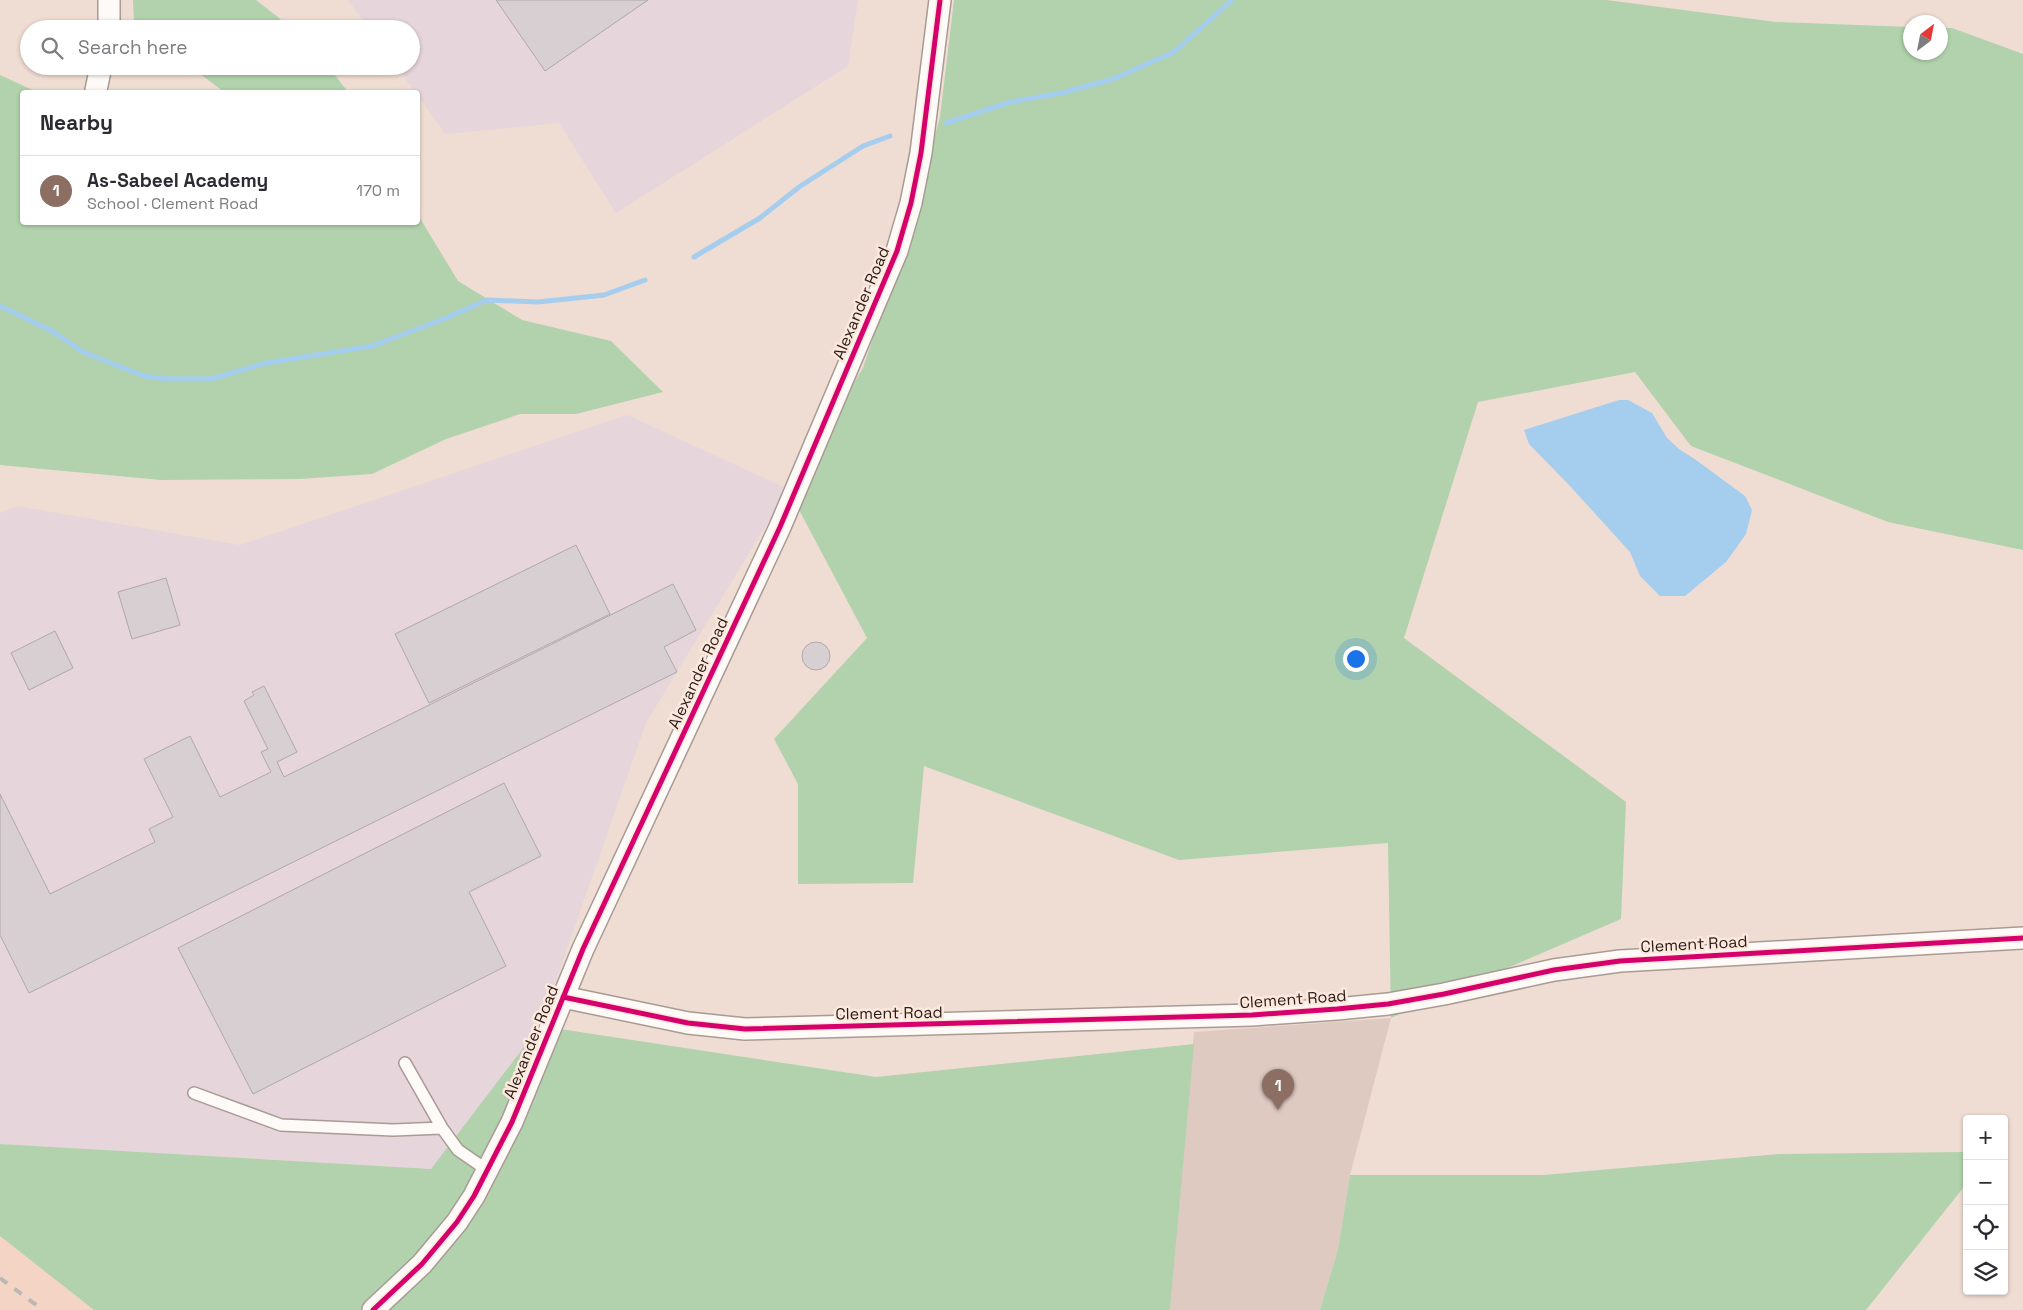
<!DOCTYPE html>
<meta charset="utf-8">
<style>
:root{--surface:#fff;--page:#f2f2f3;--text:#2b2b33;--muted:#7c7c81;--line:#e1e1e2;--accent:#7c3aed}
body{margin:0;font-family:"Space Grotesk",sans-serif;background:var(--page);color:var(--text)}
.controls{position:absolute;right:15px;bottom:15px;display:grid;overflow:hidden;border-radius:5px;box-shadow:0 1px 4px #0004}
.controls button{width:45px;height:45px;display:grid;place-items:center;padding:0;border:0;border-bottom:1px solid var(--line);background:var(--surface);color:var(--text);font:25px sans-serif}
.compass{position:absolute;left:1903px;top:15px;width:45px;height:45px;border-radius:50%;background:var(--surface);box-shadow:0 1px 4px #0004;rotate:32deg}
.you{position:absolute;left:1355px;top:658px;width:18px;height:18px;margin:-12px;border:4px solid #fff;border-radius:50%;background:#1a73e8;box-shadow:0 0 0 8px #1a73e833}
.badge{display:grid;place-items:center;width:32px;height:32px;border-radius:50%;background:var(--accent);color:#fff;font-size:16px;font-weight:700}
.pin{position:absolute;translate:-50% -41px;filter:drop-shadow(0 1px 2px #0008)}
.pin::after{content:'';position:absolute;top:26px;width:18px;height:15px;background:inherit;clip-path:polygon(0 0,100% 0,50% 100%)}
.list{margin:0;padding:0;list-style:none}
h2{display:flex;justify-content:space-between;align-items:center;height:65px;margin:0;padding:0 20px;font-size:21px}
h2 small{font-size:16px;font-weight:400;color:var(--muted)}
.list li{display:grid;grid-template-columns:32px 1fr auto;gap:15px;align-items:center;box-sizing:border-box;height:70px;padding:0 20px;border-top:1px solid var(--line)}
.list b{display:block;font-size:19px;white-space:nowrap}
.list p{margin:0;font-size:16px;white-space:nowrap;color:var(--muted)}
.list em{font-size:16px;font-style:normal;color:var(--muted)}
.icon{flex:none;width:28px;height:28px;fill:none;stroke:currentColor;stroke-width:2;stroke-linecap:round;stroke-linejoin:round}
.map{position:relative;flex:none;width:2023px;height:1310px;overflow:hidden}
.search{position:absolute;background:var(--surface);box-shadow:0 1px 4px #0004;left:20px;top:20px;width:400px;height:55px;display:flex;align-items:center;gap:12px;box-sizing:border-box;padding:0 18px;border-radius:28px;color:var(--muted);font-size:19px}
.panel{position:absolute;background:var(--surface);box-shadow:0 1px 4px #0004;left:20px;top:90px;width:400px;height:135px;border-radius:5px}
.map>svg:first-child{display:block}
</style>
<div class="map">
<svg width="2023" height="1310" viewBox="0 0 2023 1310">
<rect width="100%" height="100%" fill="#efdcd3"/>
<!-- built -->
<path fill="#f4d4c5" d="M 0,1236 L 94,1310 L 0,1310 Z"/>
<!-- industrial -->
<path fill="#e6d5db" d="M 348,0 L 858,0 L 848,66 L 616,213 L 559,123 L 445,134 L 418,96 L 418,92 L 415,92 L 396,66 L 411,66 L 411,29 L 369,29 Z
M 627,415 L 788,489 L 646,723 L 540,1026 L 431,1169 L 0,1144 L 0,513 L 17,506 L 240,545 Z"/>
<!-- education -->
<path fill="#dfcac1" d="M 1391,1018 L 1350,1175 L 1338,1249 L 1320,1310 L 1170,1310 L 1194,1032 Z"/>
<!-- green -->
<path fill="#b1d2ac" d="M 133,0 L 256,0 L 293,29 L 141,29 L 134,23 Z
M 954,0 L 1606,0 L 1776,22 L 1910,27 L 1910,52 L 1940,52 L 1941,28 L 1952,28 L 2023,54 L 2023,550 L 1888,522 L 1691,446 L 1635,372 L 1478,402 L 1404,638 L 1626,802 L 1621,919 L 1391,1018 L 1388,843 L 1179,860 L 924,766 L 913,883 L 798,884 L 798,784 L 774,739 L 867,638 L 788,489 L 863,368 L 907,236 L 940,117 Z
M 190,66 L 328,66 L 348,92 L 224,92 Z
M 0,75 L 37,92 L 22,92 L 22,222 L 418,222 L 418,215 L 458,281 L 522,320 L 611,341 L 663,392 L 576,414 L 520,414 L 446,439 L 372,474 L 299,479 L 161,480 L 0,465 Z
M 540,1026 L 876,1077 L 1194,1044 L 1170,1310 L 94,1310 L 0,1236 L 0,1144 L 431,1169 Z
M 1967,1152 L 1967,1183 L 1866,1310 L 1320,1310 L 1338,1249 L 1350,1175 L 1544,1175 L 1779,1154 Z"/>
<!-- water -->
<path fill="#a5cdee" d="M 1619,400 L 1628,400 L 1652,413 L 1667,438 L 1679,449 L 1696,460 L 1745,496 L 1752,510 L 1746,534 L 1726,562 L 1685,596 L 1660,596 L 1640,576 L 1630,552 L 1570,486 L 1529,444 L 1524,430 Z"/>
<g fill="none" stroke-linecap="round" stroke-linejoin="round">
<!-- stream -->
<path stroke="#a5cdee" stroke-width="5" d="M 946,123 L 1010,102 L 1061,93 L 1113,79 L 1174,52 L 1232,0
M 694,257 L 760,218 L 799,187 L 863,146 L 890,136
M 0,306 L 52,331 L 83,352 L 144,376 L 167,379 L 211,379 L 266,363 L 372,346 L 446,318 L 487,300 L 538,302 L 604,295 L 645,280"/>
</g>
<!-- building -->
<path fill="#d7cfd1" stroke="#afa7a9" d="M 496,0 L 648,0 L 545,71 Z
M 576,545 L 610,614 L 429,703 L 395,634 Z
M 166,578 L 180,625 L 132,639 L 118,592 Z
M 673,584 L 696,630 L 664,647 L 677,672 L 29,993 L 0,935 L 0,794 L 50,894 L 155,842 L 149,829 L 173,817 L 144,759 L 190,736 L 220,797 L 271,772 L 261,752 L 268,749 L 244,701 L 254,695 L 252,692 L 264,686 L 297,752 L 277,762 L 284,777 Z
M 55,631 L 73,668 L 29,690 L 11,653 Z
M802 656a14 14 0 1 1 28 0a14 14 0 1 1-28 0Z
M 504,783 L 541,856 L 469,892 L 506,966 L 253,1094 L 178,948 Z"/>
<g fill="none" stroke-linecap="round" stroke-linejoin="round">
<defs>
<path id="lane" d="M 405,1063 L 442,1128 L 458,1150 L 487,1170
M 194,1093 L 281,1125 L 393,1130 L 442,1128"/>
<path id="street" d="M 109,29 L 109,0
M 96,90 L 101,66
M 563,997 L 688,1023 L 745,1029 L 1252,1015 L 1337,1009 L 1388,1004 L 1444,994 L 1554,970 L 1620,961 L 2023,938
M 373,1310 L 422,1264 L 457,1222 L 474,1196 L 512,1122 L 583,949 L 780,527 L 897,251 L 911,203 L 921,153 L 940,0"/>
</defs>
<!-- lane casing -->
<use href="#lane" stroke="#a99b94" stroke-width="14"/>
<!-- street casing -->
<use href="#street" stroke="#a99b94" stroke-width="24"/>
<!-- lane -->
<use href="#lane" stroke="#fdfaf8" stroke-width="11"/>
<!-- street -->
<use href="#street" stroke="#fdfaf8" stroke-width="21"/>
<!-- rail -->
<path stroke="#bcb7b5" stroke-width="4" stroke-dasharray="9 9" stroke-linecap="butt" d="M 0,1278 L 43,1310"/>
<defs>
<path id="cycleway" d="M 563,997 L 688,1023 L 745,1029 L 1252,1015 L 1337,1009 L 1388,1004 L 1444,994 L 1554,970 L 1620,961 L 2023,938
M 373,1310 L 422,1264 L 457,1222 L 474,1196 L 512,1122 L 583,949 L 780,527 L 897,251 L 911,203 L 921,153 L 940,0"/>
</defs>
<!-- cycleway casing -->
<use href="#cycleway" stroke="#fde8de" stroke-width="8"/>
<!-- cycleway -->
<use href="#cycleway" stroke="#d6006c" stroke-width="5"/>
</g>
<g text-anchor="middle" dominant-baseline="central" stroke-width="5" stroke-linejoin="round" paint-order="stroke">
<!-- street labels -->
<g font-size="16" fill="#291c16" stroke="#fde8de">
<text transform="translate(861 303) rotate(-67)">Alexander Road</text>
<text transform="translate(698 673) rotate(-65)">Alexander Road</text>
<text transform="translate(1694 944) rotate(-3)">Clement Road</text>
<text transform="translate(1293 999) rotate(-4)">Clement Road</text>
<text transform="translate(889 1013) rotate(-1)">Clement Road</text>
<text transform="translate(531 1042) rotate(-68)">Alexander Road</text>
</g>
</g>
</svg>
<div class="controls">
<button>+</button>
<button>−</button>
<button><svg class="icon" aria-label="locate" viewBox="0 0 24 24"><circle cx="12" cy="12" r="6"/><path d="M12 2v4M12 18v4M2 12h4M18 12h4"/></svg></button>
<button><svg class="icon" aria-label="layers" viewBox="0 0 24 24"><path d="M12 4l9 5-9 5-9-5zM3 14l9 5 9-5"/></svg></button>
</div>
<svg class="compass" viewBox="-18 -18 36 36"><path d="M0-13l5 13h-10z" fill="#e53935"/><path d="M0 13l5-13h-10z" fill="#7c7c81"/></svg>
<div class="you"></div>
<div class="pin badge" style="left:1278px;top:1110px;background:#8d6e63">1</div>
<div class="search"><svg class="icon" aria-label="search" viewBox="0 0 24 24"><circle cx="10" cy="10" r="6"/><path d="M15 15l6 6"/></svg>Search here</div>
<section class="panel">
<h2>Nearby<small></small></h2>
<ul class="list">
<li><span class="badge" style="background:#8d6e63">1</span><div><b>As-Sabeel Academy</b><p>School · Clement Road</p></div><em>170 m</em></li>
</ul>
</section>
</div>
